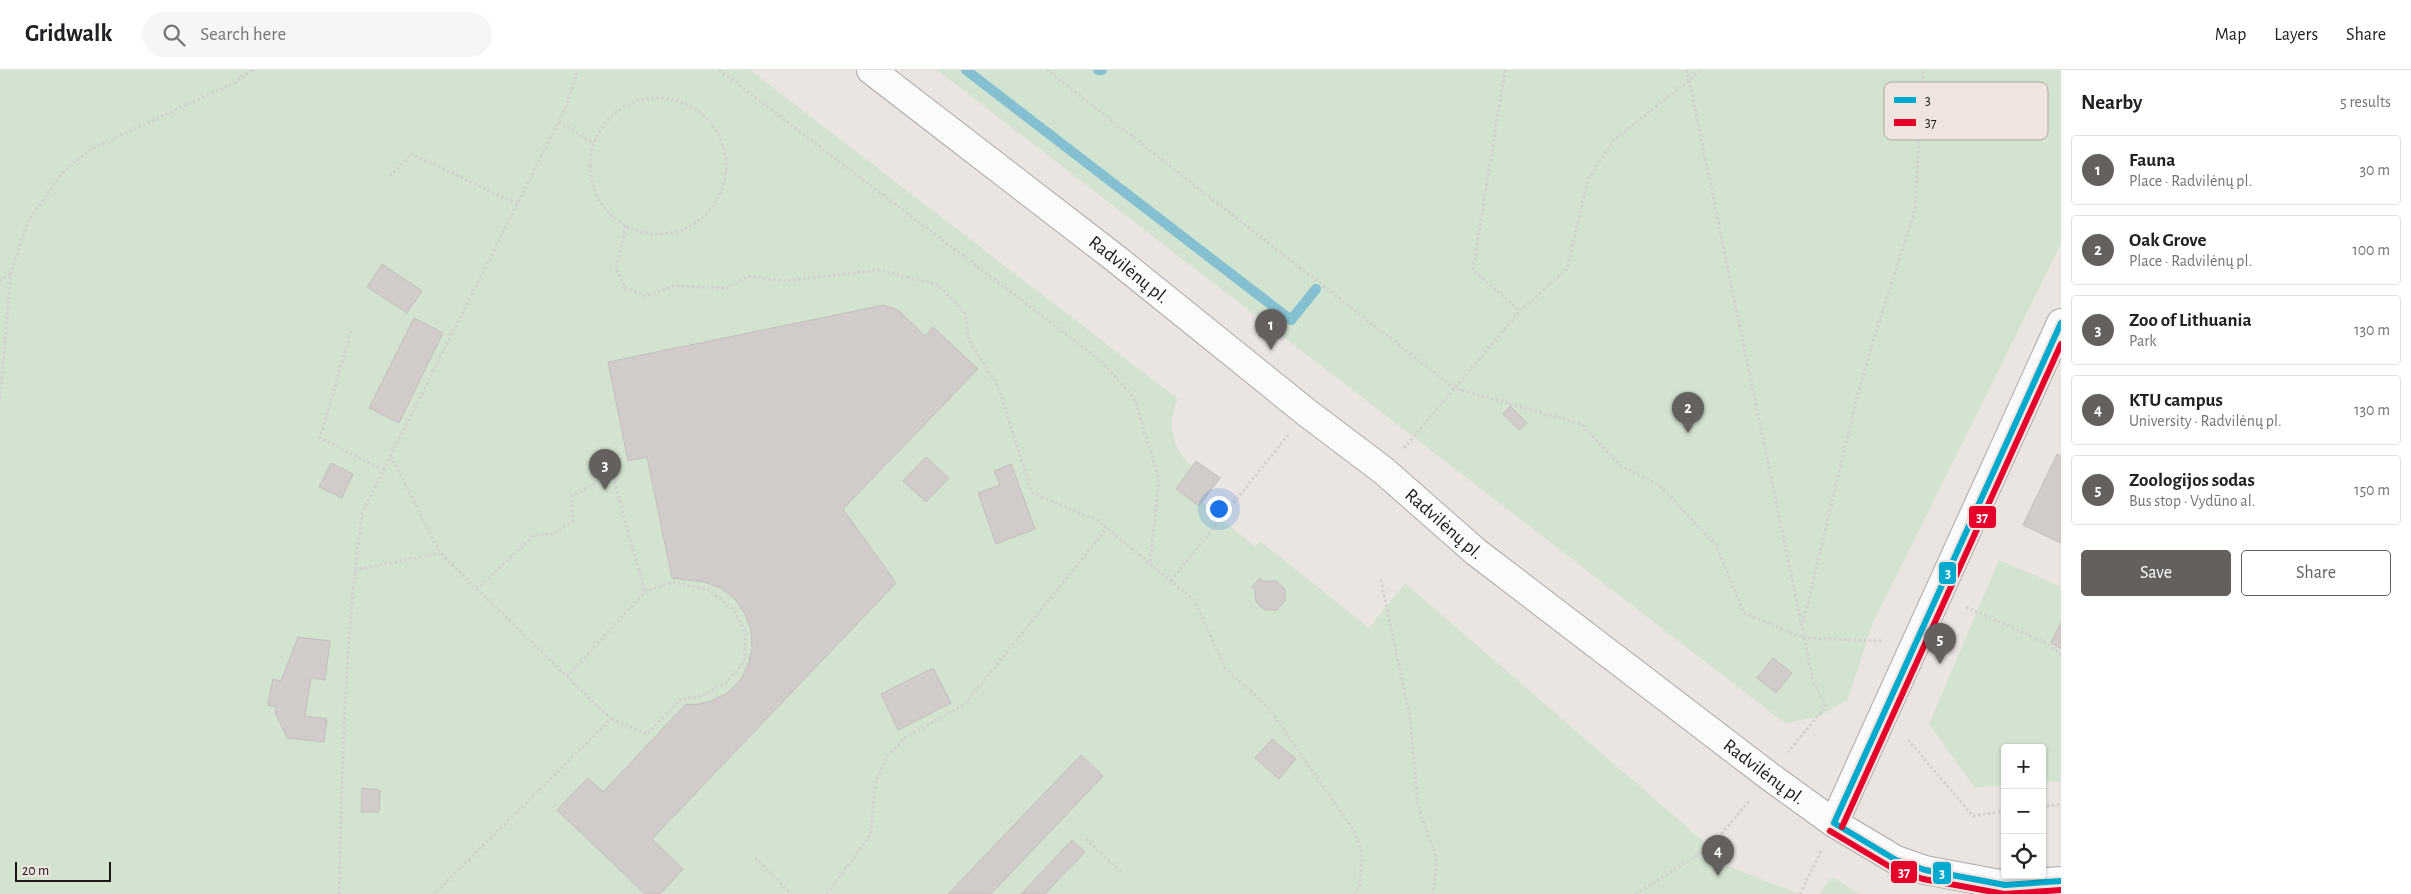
<!DOCTYPE html>
<meta charset="utf-8">
<style>
:root{--surface:#fff;--page:#f6f6f6;--text:#202124;--muted:#757577;--line:#e0e0e0;--accent:#64605d}
body{margin:0;font-family:"Alegreya Sans",sans-serif;background:var(--page);color:var(--text)}
.controls{position:absolute;right:15px;bottom:15px;display:grid;overflow:hidden;border-radius:5px;box-shadow:0 1px 4px #0004}
.controls button{width:45px;height:45px;display:grid;place-items:center;padding:0;border:0;border-bottom:1px solid var(--line);background:var(--surface);color:var(--text);font:25px sans-serif}
.scale{position:absolute;left:15px;bottom:12px;width:96px;box-sizing:border-box;padding-left:5px;border:2px solid #1b1816;border-top:0;font-size:14px;line-height:18px;white-space:nowrap;color:#1b1816;-webkit-text-stroke:4px #efe4de;paint-order:stroke}
.you{position:absolute;left:1218px;top:438px;width:18px;height:18px;margin:-12px;border:4px solid #fff;border-radius:50%;background:#1a73e8;box-shadow:0 0 0 8px #1a73e833}
.badge{display:grid;place-items:center;width:32px;height:32px;border-radius:50%;background:var(--accent);color:#fff;font-size:16px;font-weight:700}
.pin{position:absolute;translate:-50% -41px;filter:drop-shadow(0 1px 2px #0008)}
.pin::after{content:'';position:absolute;top:26px;width:18px;height:15px;background:inherit;clip-path:polygon(0 0,100% 0,50% 100%)}
.list{margin:0;padding:0;list-style:none}
h2{display:flex;justify-content:space-between;align-items:center;height:65px;margin:0;padding:0 20px;font-size:21px}
h2 small{font-size:16px;font-weight:400;color:var(--muted)}
.list li{display:grid;grid-template-columns:32px 1fr auto;gap:15px;align-items:center;box-sizing:border-box;height:70px;margin:0 10px 10px;padding:0 10px;border:1px solid var(--line);border-radius:5px}
.list b{display:block;font-size:19px;white-space:nowrap}
.list p{margin:0;font-size:16px;white-space:nowrap;color:var(--muted)}
.list em{font-size:16px;font-style:normal;color:var(--muted)}
.actions{display:flex;gap:10px;padding:15px 20px}
.actions a{flex:1;padding:11px 0;border:1px solid var(--accent);border-radius:5px;text-align:center;font-size:18px;color:var(--accent)}
.actions .main{background:var(--accent);color:#fff}
.icon{flex:none;width:28px;height:28px;fill:none;stroke:currentColor;stroke-width:2;stroke-linecap:round;stroke-linejoin:round}
.map{position:relative;flex:none;width:2061px;height:824px;overflow:hidden}
header{display:flex;align-items:center;gap:30px;box-sizing:border-box;height:70px;padding:0 25px;background:var(--surface);border-bottom:1px solid var(--line)}
header strong{font-size:24px}
nav{display:flex;gap:28px;margin-inline-start:auto;font-size:18px}
.search{width:350px;height:45px;background:var(--page);display:flex;align-items:center;gap:12px;box-sizing:border-box;padding:0 18px;border-radius:28px;color:var(--muted);font-size:19px}
main{display:flex}
aside{flex:1;background:var(--surface)}
.map>svg:first-child{display:block}
</style>
<header>
<strong>Gridwalk</strong>
<div class="search"><svg class="icon" aria-label="search" viewBox="0 0 24 24"><circle cx="10" cy="10" r="6"/><path d="M15 15l6 6"/></svg>Search here</div>
<nav><a>Map</a><a>Layers</a><a>Share</a></nav>
</header>
<main>
<div class="map">
<svg width="2061" height="824" viewBox="0 0 2061 824">
<rect width="100%" height="100%" fill="#ebe5e2"/>
<!-- green -->
<path fill="#d2e3cf" d="M 0,0 L 750,0 L 1178,329 C 1166,352 1172,380 1192,396 L 1196,391 L 1220,408 L 1202,432 L 1255,477 L 1260,471 L 1369,558 L 1405,513 L 1710,777 L 1710,789 L 1799,824 L 0,824 Z
M 937,0 L 2061,0 L 2061,174 L 1873,553 L 1848,629 L 1819,647 L 1785,653 Z
M 1999,490 L 2061,517 L 2061,552 L 2051,573 L 2061,582 L 2061,711 L 2042,712 L 2042,678 L 2005,678 L 2005,715 L 1975,718 L 1929,654 Z
M 1832,807 L 1860,824 L 1819,824 Z"/>
<g fill="none" stroke-linecap="round" stroke-linejoin="round">
<!-- stream -->
<path stroke="#84c0d1" stroke-width="10" d="M 966,0 L 1291,250 L 1316,219
M 1098,0 L 1102,0"/>
</g>
<!-- building -->
<path fill="#d1ccca" stroke="#c3bebc" d="M 382,194 L 422,221 L 407,243 L 367,217 Z
M 884,235 L 898,240 L 925,266 L 933,257 L 978,299 L 843,439 L 896,513 L 652,769 L 683,799 L 660,824 L 645,824 L 557,740 L 588,708 L 603,722 L 686,634 L 694,635 L 711,631 L 727,623 L 740,611 L 748,595 L 752,578 L 751,560 L 745,544 L 735,529 L 721,518 L 704,512 L 672,508 L 647,387 L 628,391 L 608,292 Z
M 414,248 L 443,263 L 399,353 L 369,338 Z
M 1510,336 L 1527,353 L 1519,360 L 1503,344 Z
M 2057,384 L 2061,386 L 2061,473 L 2023,455 Z
M 926,387 L 949,408 L 926,432 L 903,411 Z
M 1196,391 L 1220,408 L 1199,436 L 1176,419 Z
M 331,393 L 353,404 L 342,428 L 319,417 Z
M 1011,394 L 1035,459 L 996,474 L 978,423 L 1000,415 L 994,401 Z
M 1260,508 L 1263,511 L 1276,511 L 1285,519 L 1285,531 L 1277,540 L 1265,540 L 1256,532 L 1255,520 L 1252,517 Z
M 2061,552 L 2061,579 L 2051,573 Z
M 298,567 L 330,571 L 325,610 L 311,608 L 305,646 L 327,649 L 324,672 L 287,668 L 275,642 L 276,637 L 268,635 L 273,609 L 281,611 Z
M 1773,588 L 1792,603 L 1776,623 L 1757,608 Z
M 933,598 L 951,633 L 898,660 L 881,624 Z
M 1272,669 L 1296,689 L 1279,709 L 1255,688 Z
M 1081,685 L 1103,706 L 991,824 L 948,824 Z
M 362,718 L 380,720 L 379,742 L 361,742 Z
M 1072,770 L 1085,782 L 1045,824 L 1021,824 Z"/>
<g fill="none" stroke-linecap="round" stroke-linejoin="round">
<defs>
<g id="secondary">
<path id="s1" d="M 871,0 L 1115,188 L 1306,342 L 1384,401 L 1476,482 L 1769,706 L 1834,753 L 1896,790 L 1925,800 L 2005,815 L 2061,811"/>
<path d="M 1834,753 L 2061,253"/>
</g>
</defs>
<!-- secondary casing -->
<use href="#secondary" stroke="#ada8a6" stroke-width="30"/>
<!-- path -->
<path stroke="#d2d1d0" stroke-width="3" stroke-dasharray="2.5 2.5" stroke-linecap="butt" d="M 719,0 L 1100,290 L 1134,328 L 1159,409 L 1150,493
M 1047,0 L 1454,318 L 1581,354 L 1620,395 L 1659,415 L 1716,475 L 1744,543 L 1805,568 L 1883,571
M 1505,0 L 1473,200 L 1520,241
M 1687,0 L 1813,611 L 1826,636 L 1788,682
M590 96a68 68 0 1 1 136 0a68 68 0 1 1-136 0Z
M 559,52 L 594,73
M 390,106 L 412,84 L 517,134
M 626,156 L 616,198 L 625,218 L 647,226 L 673,216 L 727,218 L 749,206 L 784,211 L 880,200 L 938,215 L 965,243 L 969,271 L 998,316 L 1032,423 L 1097,450 L 1194,530 L 1225,598 L 1268,637 L 1352,758 L 1362,781 L 1360,815 L 1355,824
M 0,211 L 11,203
M 351,261 L 320,368 L 384,400
M 0,329 L 11,203 L 28,151 L 62,103 L 91,79 L 234,13 L 252,0
M 1404,378 L 1520,241 L 1567,199 L 1588,109 L 1614,70 L 1702,0
M 391,386 L 440,483 L 611,649 L 434,824
M 355,500 L 440,483
M 1381,510 L 1410,648 L 1418,735 L 1437,791 L 1433,824
M 1171,511 L 1288,365
M 477,519 L 534,465 L 553,464 L 573,451 L 572,426 L 612,404 L 645,522
M 1966,537 L 2046,573 L 2061,585
M 1803,553 L 1856,331 L 1874,268 L 1915,141 L 1923,0
M 567,607 L 645,522 L 673,512 L 709,520 L 733,539 L 746,563 L 744,592 L 726,613 L 702,626 L 681,629 L 647,664 L 611,649
M 1908,670 L 1973,746 L 2005,741
M 2042,737 L 2061,734
M 1086,769 L 1121,802
M 755,788 L 792,824
M 339,824 C 342,697 345,569 362,443 L 565,39 L 578,0
M 827,824 L 871,764 L 875,714 L 887,686 L 906,667 L 965,634 L 1107,458
M 1636,824 L 1710,777 L 1750,730
M 1800,824 L 1821,781"/>
<!-- secondary -->
<use href="#secondary" stroke="#fcfbfb" stroke-width="28"/>
<defs>
<path id="bus-1" d="M 1834,753 L 2061,253
M 1834,753 L 1896,790 L 1925,800 L 2005,815 L 2061,811"/>
<path id="bus-2" d="M 1842,757 L 2061,274
M 1830,761 L 1892,798 L 1923,809 L 2004,824 L 2061,820"/>
</defs>
<!-- bus-1 casing -->
<use href="#bus-1" stroke="#efe4de" stroke-width="10"/>
<!-- bus-2 casing -->
<use href="#bus-2" stroke="#efe4de" stroke-width="10"/>
<!-- bus-1 -->
<use href="#bus-1" stroke="#00a9ce" stroke-width="6"/>
<!-- bus-2 -->
<use href="#bus-2" stroke="#e4002b" stroke-width="6"/>
</g>
<g text-anchor="middle" dominant-baseline="central" stroke-width="4.5" stroke-linejoin="round" paint-order="stroke">
<!-- street labels -->
<g font-size="19" fill="#1b1816" stroke="#efe4de">
<text stroke="none"><textPath href="#s1" startOffset="326">Radvilėnų pl.</textPath></text>
<text stroke="none"><textPath href="#s1" startOffset="731">Radvilėnų pl.</textPath></text>
<text stroke="none"><textPath href="#s1" startOffset="1136">Radvilėnų pl.</textPath></text>
</g>
</g>
<!-- legend -->
<rect x="1884" y="12" width="164" height="58" rx="8" fill="#efe4de" stroke="#afa7a2" stroke-width="1"/>
<rect x="1894" y="27" width="22" height="6" fill="#00a9ce"/>
<rect x="1894" y="49" width="22" height="7" fill="#e4002b"/>
<g font-size="14" fill="#1b1816">
<text x="1925" y="35">3</text>
<text x="1925" y="57">37</text>
</g>
<g stroke="#efe4de" stroke-width="2">
<rect x="1968" y="435" width="29" height="24" rx="5" fill="#e4002b"/>
<rect x="1938" y="491" width="19" height="24" rx="5" fill="#00a9ce"/>
<rect x="1890" y="790" width="28" height="24" rx="5" fill="#e4002b"/>
<rect x="1932" y="791" width="20" height="24" rx="5" fill="#00a9ce"/>
</g>
<g font-size="14" text-anchor="middle" font-weight="bold" fill="#fff">
<text x="1982" y="452">37</text>
<text x="1948" y="508">3</text>
<text x="1904" y="807">37</text>
<text x="1942" y="808">3</text>
</g>
</svg>
<div class="controls">
<button>+</button>
<button>−</button>
<button><svg class="icon" aria-label="locate" viewBox="0 0 24 24"><circle cx="12" cy="12" r="6"/><path d="M12 2v4M12 18v4M2 12h4M18 12h4"/></svg></button>
</div>
<div class="scale">20 m</div>
<div class="you"></div>
<div class="pin badge" style="left:1271px;top:280px">1</div>
<div class="pin badge" style="left:1688px;top:363px">2</div>
<div class="pin badge" style="left:605px;top:420px">3</div>
<div class="pin badge" style="left:1718px;top:806px">4</div>
<div class="pin badge" style="left:1940px;top:594px">5</div>
</div>
<aside>
<h2>Nearby<small>5 results</small></h2>
<ul class="list">
<li><span class="badge">1</span><div><b>Fauna</b><p>Place · Radvilėnų pl.</p></div><em>30 m</em></li>
<li><span class="badge">2</span><div><b>Oak Grove</b><p>Place · Radvilėnų pl.</p></div><em>100 m</em></li>
<li><span class="badge">3</span><div><b>Zoo of Lithuania</b><p>Park</p></div><em>130 m</em></li>
<li><span class="badge">4</span><div><b>KTU campus</b><p>University · Radvilėnų pl.</p></div><em>130 m</em></li>
<li><span class="badge">5</span><div><b>Zoologijos sodas</b><p>Bus stop · Vydūno al.</p></div><em>150 m</em></li>
</ul>
<div class="actions"><a class="main">Save</a><a>Share</a></div>
</aside>
</main>
